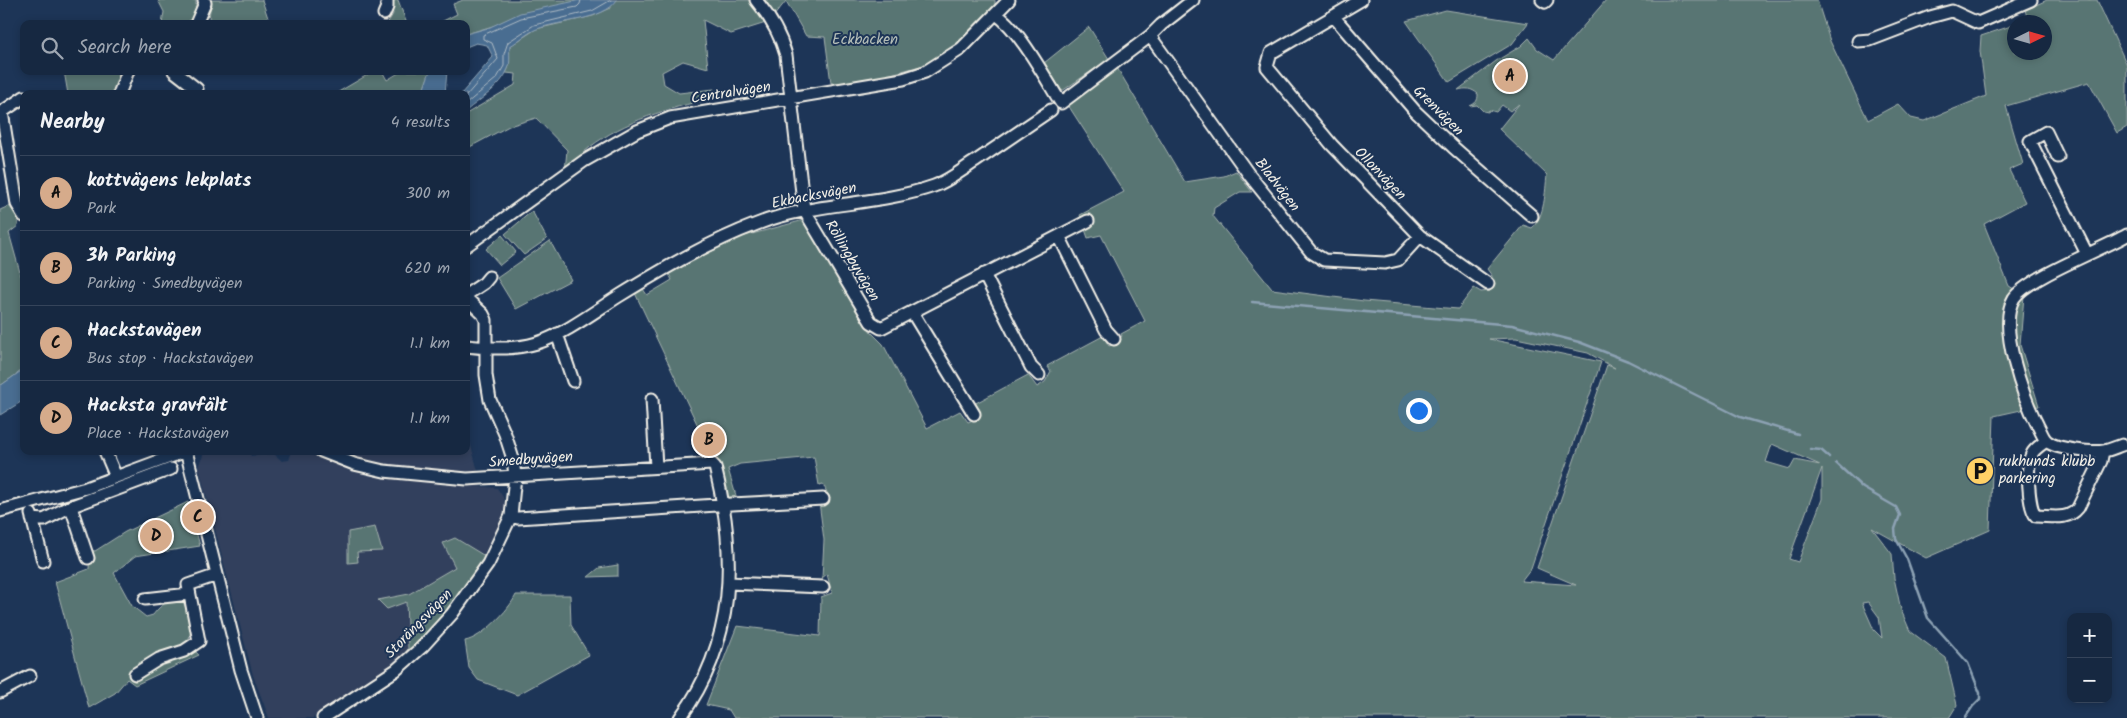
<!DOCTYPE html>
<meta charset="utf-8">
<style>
:root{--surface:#162841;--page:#23344c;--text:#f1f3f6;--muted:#9ea6b1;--line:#35445a;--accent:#d6ab8b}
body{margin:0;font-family:Kalam,sans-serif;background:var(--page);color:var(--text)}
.controls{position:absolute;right:15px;bottom:15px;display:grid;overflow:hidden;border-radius:10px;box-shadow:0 2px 8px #0003}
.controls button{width:45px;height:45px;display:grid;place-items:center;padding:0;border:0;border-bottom:1px solid var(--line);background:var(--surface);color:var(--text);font:25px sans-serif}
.compass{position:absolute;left:2007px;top:15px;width:45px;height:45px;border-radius:50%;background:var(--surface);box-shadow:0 2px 8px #0003;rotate:85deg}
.you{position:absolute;left:1418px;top:410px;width:18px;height:18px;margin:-12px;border:4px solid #fff;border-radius:50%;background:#1a73e8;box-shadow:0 0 0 8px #1a73e833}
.badge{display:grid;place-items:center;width:32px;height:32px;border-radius:50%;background:var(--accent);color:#111;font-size:16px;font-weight:700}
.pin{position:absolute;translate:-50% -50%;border:2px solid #fff;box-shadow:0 1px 5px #0006}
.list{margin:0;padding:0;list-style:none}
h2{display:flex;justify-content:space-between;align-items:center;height:65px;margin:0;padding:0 20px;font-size:21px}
h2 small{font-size:16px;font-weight:400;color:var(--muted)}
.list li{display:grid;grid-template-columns:32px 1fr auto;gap:15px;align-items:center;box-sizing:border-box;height:75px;padding:0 20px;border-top:1px solid var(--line)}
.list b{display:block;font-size:19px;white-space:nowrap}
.list p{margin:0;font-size:16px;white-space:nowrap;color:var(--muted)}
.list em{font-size:16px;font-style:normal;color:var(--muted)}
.icon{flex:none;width:28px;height:28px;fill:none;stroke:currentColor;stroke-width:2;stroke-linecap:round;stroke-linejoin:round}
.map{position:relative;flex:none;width:2127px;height:718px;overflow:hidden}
.search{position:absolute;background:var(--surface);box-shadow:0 2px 8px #0003;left:20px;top:20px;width:450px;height:55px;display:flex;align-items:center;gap:12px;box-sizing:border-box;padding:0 18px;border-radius:10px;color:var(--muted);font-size:19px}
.panel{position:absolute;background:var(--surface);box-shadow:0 2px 8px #0003;left:20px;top:90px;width:450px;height:365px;border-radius:10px}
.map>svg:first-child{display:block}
</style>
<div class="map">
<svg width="2127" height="718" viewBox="0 0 2127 718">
<rect width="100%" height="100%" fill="#1d3557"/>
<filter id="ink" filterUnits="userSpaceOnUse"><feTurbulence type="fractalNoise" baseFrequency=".02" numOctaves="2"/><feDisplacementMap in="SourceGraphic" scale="10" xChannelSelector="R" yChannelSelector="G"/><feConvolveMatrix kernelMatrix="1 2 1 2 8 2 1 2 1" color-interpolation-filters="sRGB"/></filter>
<g filter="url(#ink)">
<!-- built -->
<path fill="#31415d" d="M 466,428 L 478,471 L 431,471 L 359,461 L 334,451 L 466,451 Z
M 211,451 L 249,451 L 251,456 L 274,454 L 282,461 L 289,460 L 292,451 L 301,451 L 370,476 L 497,488 L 503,497 L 506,506 L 506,514 L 483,555 L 455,538 L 443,543 L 455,567 L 409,594 L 379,600 L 387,609 L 406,601 L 408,649 L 404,654 L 364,687 L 313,718 L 269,718 L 253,675 L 199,468 L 203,455 Z"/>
<!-- green -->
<path fill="#587573" stroke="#a6b3ae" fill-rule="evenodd" d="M 158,0 L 196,0 L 196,10 L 188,24 L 162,24 L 164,12 Z
M 211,0 L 262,0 L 270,24 L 206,24 L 209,19 Z
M 398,0 L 407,24 L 387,24 L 393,14 L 391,1 Z
M 463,0 L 580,0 L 466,34 L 466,24 L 437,24 L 457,14 L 453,4 Z
M 610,0 L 995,0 L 995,7 L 965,39 L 931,63 L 862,82 L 831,83 L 825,37 L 806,36 L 786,1 L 769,22 L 731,34 L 703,20 L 708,68 L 683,61 L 662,72 L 664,84 L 679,93 L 714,89 L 710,99 C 669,108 624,121 590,147 C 581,154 573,163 565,171 L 567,150 L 536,118 L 509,126 L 466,149 L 466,114 L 515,85 L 516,74 L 506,73 C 511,65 508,56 510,46 L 536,29 L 593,16 L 611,8 Z
M 1606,0 L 1817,0 L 1830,41 L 1868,120 L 1898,104 L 1911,118 L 1924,121 L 1986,96 L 1980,51 L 1981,36 L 2014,25 L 2014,52 L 2044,52 L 2044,22 L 2021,22 L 2028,20 L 2025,10 L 2047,0 L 2097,0 L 2127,65 L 2127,127 L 2117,133 L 2089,82 L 2006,106 L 2023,164 L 2009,170 L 2025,202 L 1984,224 L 2009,286 L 2024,295 L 2020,345 L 2039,406 L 1994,416 L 1990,530 L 1926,558 L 1872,528 L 1892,554 L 1894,578 L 1901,610 L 1910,631 L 1946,658 L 1957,705 L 1949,718 L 734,718 L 729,710 L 706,705 L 737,626 L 820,636 L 821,597 L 832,593 L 827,574 L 822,578 L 824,540 L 819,502 L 830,499 L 823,484 L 819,485 L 814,457 L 740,464 L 728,469 L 737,499 L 728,499 C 722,483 708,465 722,451 L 711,425 L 699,428 L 635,293 L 643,289 L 647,295 L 672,280 L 668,272 L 741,237 L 804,220 L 871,332 L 883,344 L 927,428 L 960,411 L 968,422 L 977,418 L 972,405 L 1028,375 L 1037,387 L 1045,382 L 1051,371 L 1047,366 L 1103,336 L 1109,346 L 1117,342 L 1122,336 L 1121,334 L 1145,321 L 1101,235 L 1088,238 L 1080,215 L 1124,192 L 1066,102 L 1116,66 L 1185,182 L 1224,176 L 1236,171 L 1252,192 L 1240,192 L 1214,208 L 1213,216 L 1272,289 L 1364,301 L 1458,309 L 1474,288 L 1481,292 L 1490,291 L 1492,276 L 1487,269 L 1523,225 L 1532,228 C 1545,216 1545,192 1547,175 L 1499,129 L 1519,104 L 1510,111 L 1502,105 L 1496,112 L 1489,110 L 1488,112 L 1483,111 L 1477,105 L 1470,106 C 1476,103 1478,101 1478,94 C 1471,88 1466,88 1458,90 L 1496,61 L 1521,46 L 1529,38 L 1537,49 L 1554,60 ZM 1516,338 L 1588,353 L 1615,368 L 1607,365 L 1537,568 L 1576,585 L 1521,581 L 1531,568 L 1601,362 L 1489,339 ZM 1772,444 L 1820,465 L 1795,460 L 1790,469 L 1766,462 ZM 1822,468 L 1822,499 L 1798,562 L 1789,559 ZM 1868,602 L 1879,617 L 1882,638 L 1874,630 L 1862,603 Z
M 1446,10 L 1528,23 L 1512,44 L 1449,82 L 1406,21 Z
M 1089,27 L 1109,59 L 1062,91 L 1044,63 Z
M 64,71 L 123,71 L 114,94 L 68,94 Z
M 374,71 L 382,71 L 387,80 L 402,71 L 430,71 L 422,94 L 335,94 Z
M 9,206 L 18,217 L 18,226 L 9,233 L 21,276 L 24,276 L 24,369 L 0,386 L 0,210 Z
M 532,211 L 547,239 L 524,255 L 505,234 Z
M 502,235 L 516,252 L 500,265 L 486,249 Z
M 550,241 L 571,280 L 516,309 L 497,278 Z
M 188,502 L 200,546 L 135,556 L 114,573 L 132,606 L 146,617 L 153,615 C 161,604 169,599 182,600 C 191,617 194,627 187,644 L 199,655 L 135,685 L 127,679 L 115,693 L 89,708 L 55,582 L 89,569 L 90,550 L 95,551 L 125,532 Z
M 375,527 L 382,551 L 357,552 L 358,562 L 348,563 L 348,532 Z
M 455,538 L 488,558 L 438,625 L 406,657 L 404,654 L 408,649 L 406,602 L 387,609 L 378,600 L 409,594 L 455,567 L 443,543 Z
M 618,565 L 618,576 L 588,577 L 599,568 Z
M 516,595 L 570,595 L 571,625 L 589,655 L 517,695 L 478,680 L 469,668 L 465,641 C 482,638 509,610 516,595 Z"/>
<!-- water -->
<path fill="#496d91" stroke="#8da2b4" d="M 580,0 L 617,0 C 603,21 560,20 537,29 C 528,32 519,41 510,46 C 509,53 511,63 508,69 C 501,87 480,99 466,111 L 466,94 L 461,94 L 493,57 L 487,45 L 476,43 L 466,47 L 466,34 L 488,28 L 520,13 Z
M 430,71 L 447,71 L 445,94 L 422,94 Z
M 24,369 L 24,400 L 0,415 L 0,386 Z"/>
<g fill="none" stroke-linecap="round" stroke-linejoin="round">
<!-- shore -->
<path stroke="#b0bcc5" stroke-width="1" d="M 466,96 L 498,59 L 492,43 L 483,39 L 483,35 L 521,18 L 577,7 L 580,4 L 581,0
M 466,104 L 497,78 L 504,66 L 504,54 L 508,42 L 534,25 L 592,11 L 611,0"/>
<!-- stream -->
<path stroke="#8da2b4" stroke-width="2.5" d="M 1252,302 L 1512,325 L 1579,342 L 1628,361 L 1740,417 L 1798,434
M 1810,449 L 1821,450 L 1829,457
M 1836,463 L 1863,488 L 1896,507 L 1900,515 L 1895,529 L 1896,539 L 1907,559 L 1928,618 L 1968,663 L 1980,693 L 1980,699 L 1973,706 L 1965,718"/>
<defs>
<path id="minor" d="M 756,0 C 770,17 780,33 786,55 L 804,210 L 871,322 L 881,328 L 1088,221
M 1361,0 L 1271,53 L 1267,67 L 1332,145 L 1420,236 L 1488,284
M 1542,0 L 1545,2 L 1547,0
M 384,14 L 387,7 L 387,0
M 996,14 C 1020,30 1045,78 1061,103 L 1150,36 L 1161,25 L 1193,0
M 1334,17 L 1415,111 L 1453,147 L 1532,216
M 196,24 L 205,3 L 204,0
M 1150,36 L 1250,176 L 1311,252 L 1324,260 L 1385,263 L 1398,260 L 1420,236
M 1858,41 L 1870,40 L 1930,17 L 1952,11 L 1978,23 L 2031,0
M 174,71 L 197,89
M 119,94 L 128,71
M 24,97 L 2,112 L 17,204 L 24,216
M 2058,157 L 2046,132 L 2030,141 L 2087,254
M 1059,236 L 1106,330 L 1114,339
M 466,246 L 584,161 L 637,131 L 670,118 L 903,79 L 925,72 L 961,49 L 1009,0
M 984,274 L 1031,367 L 1039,375
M 466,295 L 484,283 L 489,277
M 912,312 L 974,414
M 557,334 L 573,381
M 466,346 C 490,349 514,350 537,343 C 565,334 595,311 619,296 C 663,269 709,242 757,224 C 813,202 876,206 934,186 C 949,181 963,169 976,161 C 1001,144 1026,127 1051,110
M 652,399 L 656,467
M 2046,441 C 2041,445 2034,449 2032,454 C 2026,465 2028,507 2036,516 C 2051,516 2068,521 2078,508 L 2101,461 L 2103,451
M 2122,445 C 2116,447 2110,450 2104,451 C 2092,453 2057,449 2048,442 C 2043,439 2041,431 2038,426 C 2024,399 1997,326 2014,298 C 2027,278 2103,249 2127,235
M 105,451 L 116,477
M 186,451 L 241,670 L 257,718
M 321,451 L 354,464 L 384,471 L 467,479 L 712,464 L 715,467 C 737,555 736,642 680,718
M 71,507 L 88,558
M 0,511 L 86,488 L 186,451
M 31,514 L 43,561
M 511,516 L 518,518 L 732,504 L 823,499
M 32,519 L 44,520 L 67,508 L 171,469
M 729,583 L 823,587
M 145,599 L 189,594
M 135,674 L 159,659 L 184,651 L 199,641 L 188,585 L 217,575
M 0,692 L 30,676
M 323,718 L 396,670 L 422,647 L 452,614 L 488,564 L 511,516 L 515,476 L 513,459 L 505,434 L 490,400 L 486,375 L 486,320 L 483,314 L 466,298"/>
</defs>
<!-- minor casing -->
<use href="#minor" stroke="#f4f1e8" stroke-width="15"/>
<!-- minor -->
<use href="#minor" stroke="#1d3557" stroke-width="11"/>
</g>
</g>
<!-- icons -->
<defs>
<symbol id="parking-disc" viewBox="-11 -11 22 22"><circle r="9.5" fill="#ffd166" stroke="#1d3557"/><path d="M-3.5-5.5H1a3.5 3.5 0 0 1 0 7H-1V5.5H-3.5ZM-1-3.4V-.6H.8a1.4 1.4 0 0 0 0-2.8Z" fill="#111"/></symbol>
</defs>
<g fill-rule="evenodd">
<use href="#parking-disc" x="1964" y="455" width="32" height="32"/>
</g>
<g text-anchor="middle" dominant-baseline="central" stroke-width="4" stroke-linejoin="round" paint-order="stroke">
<!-- park labels -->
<g font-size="15" fill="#b6bfb9" stroke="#1d3557">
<text x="865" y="40">Eckbacken</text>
</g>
<!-- street labels -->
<g font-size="15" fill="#f4f1e8" stroke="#1d3557">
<text transform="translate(731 93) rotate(-9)">Centralvägen</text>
<text transform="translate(1438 111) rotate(45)">Grenvägen</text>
<text transform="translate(1380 174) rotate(46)">Ollonvägen</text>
<text transform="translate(1277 185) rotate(52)">Bladvägen</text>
<text transform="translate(814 196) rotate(-11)">Ekbacksvägen</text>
<text transform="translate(852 261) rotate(59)">Röllingbyvägen</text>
<text transform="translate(531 460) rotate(-4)">Smedbyvägen</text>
<text transform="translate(419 624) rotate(-46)">Storängsvägen</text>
</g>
<!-- poi labels -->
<g font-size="15" fill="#f4f1e8" stroke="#1d3557" text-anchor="start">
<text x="1999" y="462">rukhunds klubb<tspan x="1999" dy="17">parkering</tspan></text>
</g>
</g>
</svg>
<div class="controls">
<button>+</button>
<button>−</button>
</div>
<svg class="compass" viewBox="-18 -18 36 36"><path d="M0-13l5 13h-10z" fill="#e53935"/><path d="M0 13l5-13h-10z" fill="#9ea6b1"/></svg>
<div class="you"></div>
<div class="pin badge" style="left:1510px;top:76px">A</div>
<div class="pin badge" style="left:709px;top:440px">B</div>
<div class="pin badge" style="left:198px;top:517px">C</div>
<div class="pin badge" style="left:156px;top:536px">D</div>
<div class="search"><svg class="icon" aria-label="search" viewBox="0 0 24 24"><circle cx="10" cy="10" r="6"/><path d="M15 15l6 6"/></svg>Search here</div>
<section class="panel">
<h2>Nearby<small>4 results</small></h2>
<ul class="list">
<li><span class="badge">A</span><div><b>kottvägens lekplats</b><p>Park</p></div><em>300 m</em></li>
<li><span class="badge">B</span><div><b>3h Parking</b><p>Parking · Smedbyvägen</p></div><em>620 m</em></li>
<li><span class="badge">C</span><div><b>Hackstavägen</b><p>Bus stop · Hackstavägen</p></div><em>1.1 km</em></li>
<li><span class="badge">D</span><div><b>Hacksta gravfält</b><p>Place · Hackstavägen</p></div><em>1.1 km</em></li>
</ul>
</section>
</div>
